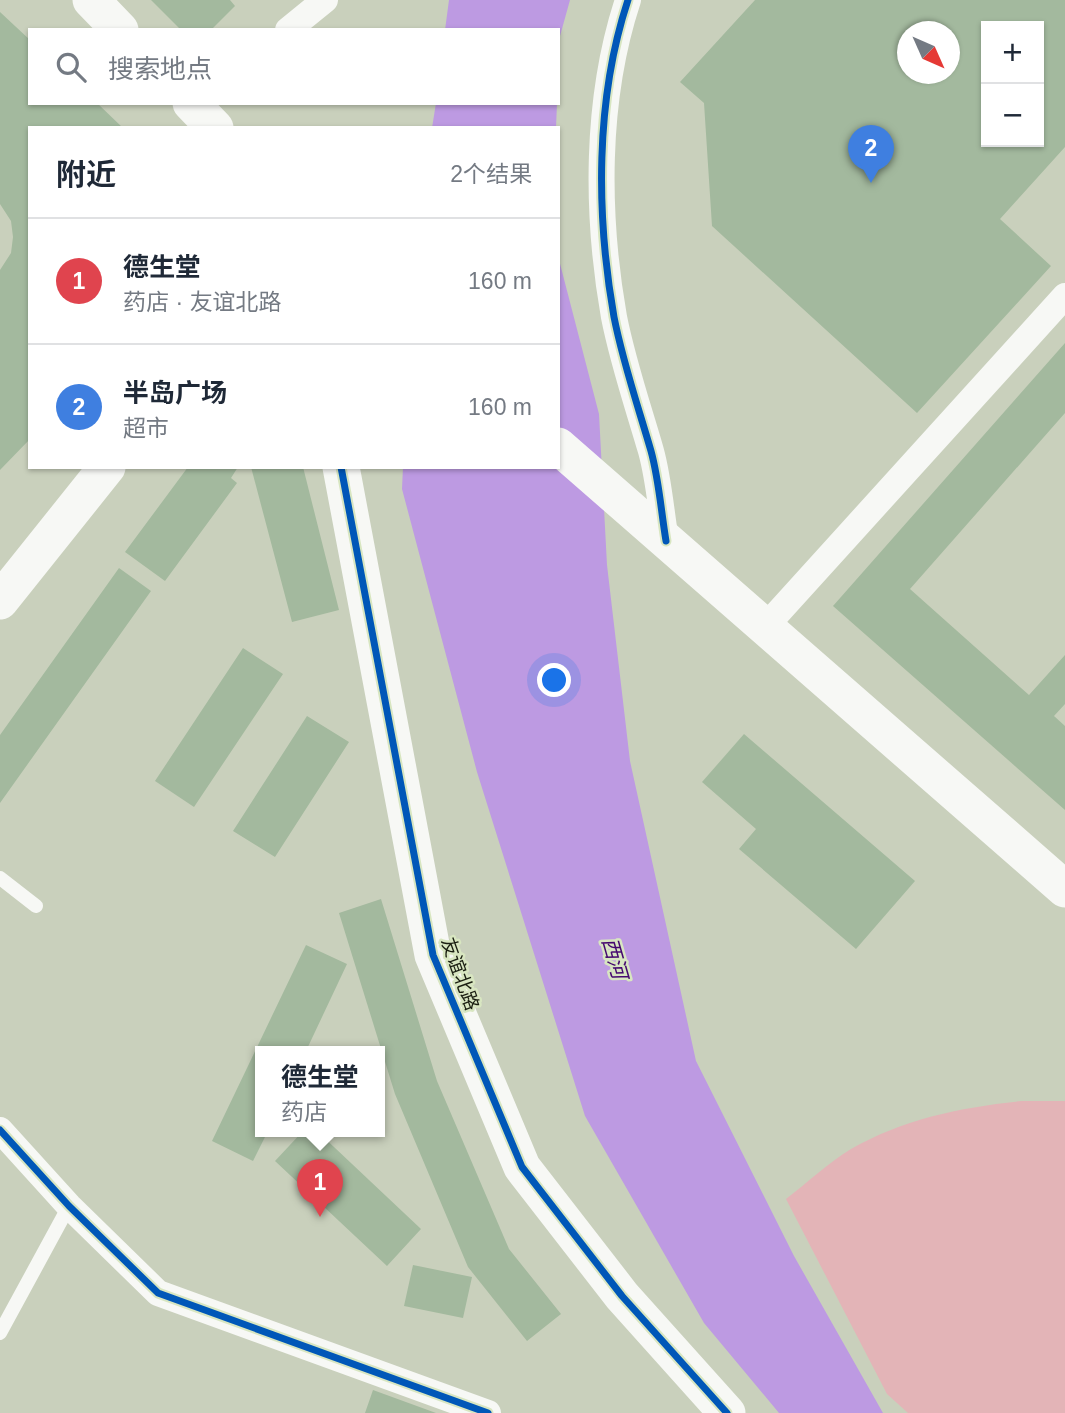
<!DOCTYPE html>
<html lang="zh">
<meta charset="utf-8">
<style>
:root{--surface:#fff;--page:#f2f2f3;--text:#1f2937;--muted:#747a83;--line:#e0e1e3;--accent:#111827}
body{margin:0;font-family:Arial,"Noto Sans SC",sans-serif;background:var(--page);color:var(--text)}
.controls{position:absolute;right:21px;top:21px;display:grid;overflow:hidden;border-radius:0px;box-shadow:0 2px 5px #0004}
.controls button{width:63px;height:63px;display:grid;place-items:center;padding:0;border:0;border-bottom:2px solid var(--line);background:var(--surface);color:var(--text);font:35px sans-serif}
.compass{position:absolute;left:897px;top:21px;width:63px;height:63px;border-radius:50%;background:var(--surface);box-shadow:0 2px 5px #0004;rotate:135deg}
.you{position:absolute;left:555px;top:681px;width:24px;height:24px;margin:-18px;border:5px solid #fff;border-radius:50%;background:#1a73e8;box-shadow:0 0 0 10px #1a73e833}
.badge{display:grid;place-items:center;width:46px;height:46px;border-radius:50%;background:var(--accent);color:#fff;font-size:23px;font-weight:700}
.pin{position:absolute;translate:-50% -58px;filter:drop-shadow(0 2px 4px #0008)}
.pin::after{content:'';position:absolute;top:37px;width:24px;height:21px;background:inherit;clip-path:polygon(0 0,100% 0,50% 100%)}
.popup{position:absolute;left:255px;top:1046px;width:130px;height:91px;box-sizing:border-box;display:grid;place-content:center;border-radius:0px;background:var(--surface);filter:drop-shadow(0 2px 5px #0005);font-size:23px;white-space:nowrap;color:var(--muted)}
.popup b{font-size:26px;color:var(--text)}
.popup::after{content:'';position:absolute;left:50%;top:100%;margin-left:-14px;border:14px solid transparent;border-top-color:var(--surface)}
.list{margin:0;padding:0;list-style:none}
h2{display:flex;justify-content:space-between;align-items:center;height:91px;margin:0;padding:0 28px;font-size:30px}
h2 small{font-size:23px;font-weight:400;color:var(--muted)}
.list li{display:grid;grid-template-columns:46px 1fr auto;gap:21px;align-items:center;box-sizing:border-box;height:126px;padding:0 28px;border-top:2px solid var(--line)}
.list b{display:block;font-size:26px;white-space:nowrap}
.list p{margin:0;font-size:23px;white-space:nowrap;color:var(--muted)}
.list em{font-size:23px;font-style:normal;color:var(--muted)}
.icon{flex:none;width:38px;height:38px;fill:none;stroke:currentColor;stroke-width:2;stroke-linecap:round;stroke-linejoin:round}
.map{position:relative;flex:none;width:1065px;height:1413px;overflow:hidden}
.search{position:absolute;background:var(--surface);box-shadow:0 2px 5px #0004;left:28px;top:28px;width:532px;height:77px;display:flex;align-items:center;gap:18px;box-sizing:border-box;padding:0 24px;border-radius:0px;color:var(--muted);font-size:26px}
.panel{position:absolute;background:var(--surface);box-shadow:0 2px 5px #0004;left:28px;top:126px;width:532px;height:343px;border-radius:0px}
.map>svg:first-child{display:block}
</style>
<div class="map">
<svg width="1065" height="1413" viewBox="0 0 1065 1413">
<rect width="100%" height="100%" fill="#c9d0bc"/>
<!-- green -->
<path fill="#e3b4b7" d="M 1022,1101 L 1065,1101 L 1065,1413 L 908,1413 L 887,1394 L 786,1199 C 807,1183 828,1163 851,1149 C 903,1119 962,1107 1022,1101 Z"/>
<!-- water -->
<path fill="#bd9ae2" d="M 449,0 L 570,0 L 560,36 L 558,74 L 558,30 L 445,30 Z
M 436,103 L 557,103 L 556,128 L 432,128 Z
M 558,256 L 599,414 L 607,565 L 630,761 L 696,1061 L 794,1256 L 883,1413 L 779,1413 L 704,1323 L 585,1116 L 477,772 L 402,489 L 403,467 L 558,467 Z"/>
<!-- building -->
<path fill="#a3b99e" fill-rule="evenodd" d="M 151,0 L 230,0 L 235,6 L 211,30 L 181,30 Z
M 755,0 L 1065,0 L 1065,147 L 1000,219 L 1051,266 L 917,413 L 712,226 L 704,103 L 680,82 ZM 986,26 L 1039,26 L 1039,142 L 986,142 ZM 908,32 L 950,32 L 950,74 L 908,74 Z
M 0,12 L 30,40 L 30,103 L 97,103 L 123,128 L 30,128 L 30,439 L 0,470 L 0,270 L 11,253 L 13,237 L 11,221 L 0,204 Z
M 1065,343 L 1065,413 L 910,589 L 1029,695 L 1065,655 L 1065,704 L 1054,716 L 1065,726 L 1065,810 L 833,606 Z
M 188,467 L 238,467 L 231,478 L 237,483 L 165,581 L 125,552 Z
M 251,467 L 303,467 L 339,610 L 292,622 Z
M 119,568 L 151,591 L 0,803 L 0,735 Z
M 243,648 L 283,674 L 194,807 L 155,781 Z
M 307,716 L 349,742 L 275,857 L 233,831 Z
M 744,734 L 915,881 L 856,949 L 739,849 L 756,829 L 702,782 Z
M 381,899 L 437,1081 L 509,1249 L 561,1314 L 527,1341 L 468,1267 L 395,1094 L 339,913 Z
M 306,945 L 347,964 L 306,1051 L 260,1051 L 260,1131 L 268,1131 L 253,1161 L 212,1141 Z
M 303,1131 L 317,1131 L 421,1229 L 387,1266 L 275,1161 Z
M 413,1265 L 472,1277 L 463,1318 L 404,1306 Z
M 373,1390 L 436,1413 L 365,1413 Z"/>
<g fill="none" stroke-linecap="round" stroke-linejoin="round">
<!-- lane -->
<path stroke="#f7f8f5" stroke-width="14" d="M 0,878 L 36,906
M 0,1333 L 69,1206"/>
<!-- street -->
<path stroke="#f7f8f5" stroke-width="26" d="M 628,0 C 595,100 596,215 614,317 C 623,363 638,406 651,451 C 659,480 661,511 666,541
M 288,30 L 325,0
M 765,627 L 1065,296
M 0,1130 L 69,1206 L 158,1293 L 488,1413"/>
<!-- secondary -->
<path stroke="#f7f8f5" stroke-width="37" d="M 91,0 L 120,30
M 191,103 L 215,128
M 558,446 L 1065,889
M 341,467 L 433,955 L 522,1167 L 622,1296 L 727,1413
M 0,601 L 107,467"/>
<defs>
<path id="cycleway" d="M 628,0 C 595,100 596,215 614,317 C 623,363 638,406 651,451 C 659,480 661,511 666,541
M 341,467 L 433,955 L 522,1167 L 622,1296 L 727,1413
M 0,1130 L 69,1206 L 158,1293 L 488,1413"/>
</defs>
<!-- cycleway casing -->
<use href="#cycleway" stroke="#d8e6c1" stroke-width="11"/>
<!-- cycleway -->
<use href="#cycleway" stroke="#0057b8" stroke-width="7"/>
</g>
<g text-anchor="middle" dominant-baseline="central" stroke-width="5" stroke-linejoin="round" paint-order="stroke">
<!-- street labels -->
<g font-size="19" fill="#1a1e11" stroke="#d8e6c1">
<text transform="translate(460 974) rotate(70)">友谊北路</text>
</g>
<!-- water labels -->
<g font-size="21" font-style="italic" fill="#44076f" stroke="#d8e6c1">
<text transform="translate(615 958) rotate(74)">西河</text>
</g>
</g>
</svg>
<div class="controls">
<button>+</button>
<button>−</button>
</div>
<svg class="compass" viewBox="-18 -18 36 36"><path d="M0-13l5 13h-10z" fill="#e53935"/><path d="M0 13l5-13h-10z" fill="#747a83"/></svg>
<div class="you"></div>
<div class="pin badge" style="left:320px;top:1217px;background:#e0444e">1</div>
<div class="popup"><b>德生堂</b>药店</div>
<div class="pin badge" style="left:871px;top:183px;background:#3f7fe0">2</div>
<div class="search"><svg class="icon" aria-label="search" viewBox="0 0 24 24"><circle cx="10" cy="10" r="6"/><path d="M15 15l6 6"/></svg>搜索地点</div>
<section class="panel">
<h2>附近<small>2个结果</small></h2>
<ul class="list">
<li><span class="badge" style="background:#e0444e">1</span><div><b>德生堂</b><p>药店 · 友谊北路</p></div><em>160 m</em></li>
<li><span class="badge" style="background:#3f7fe0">2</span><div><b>半岛广场</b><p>超市</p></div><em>160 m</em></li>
</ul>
</section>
</div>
